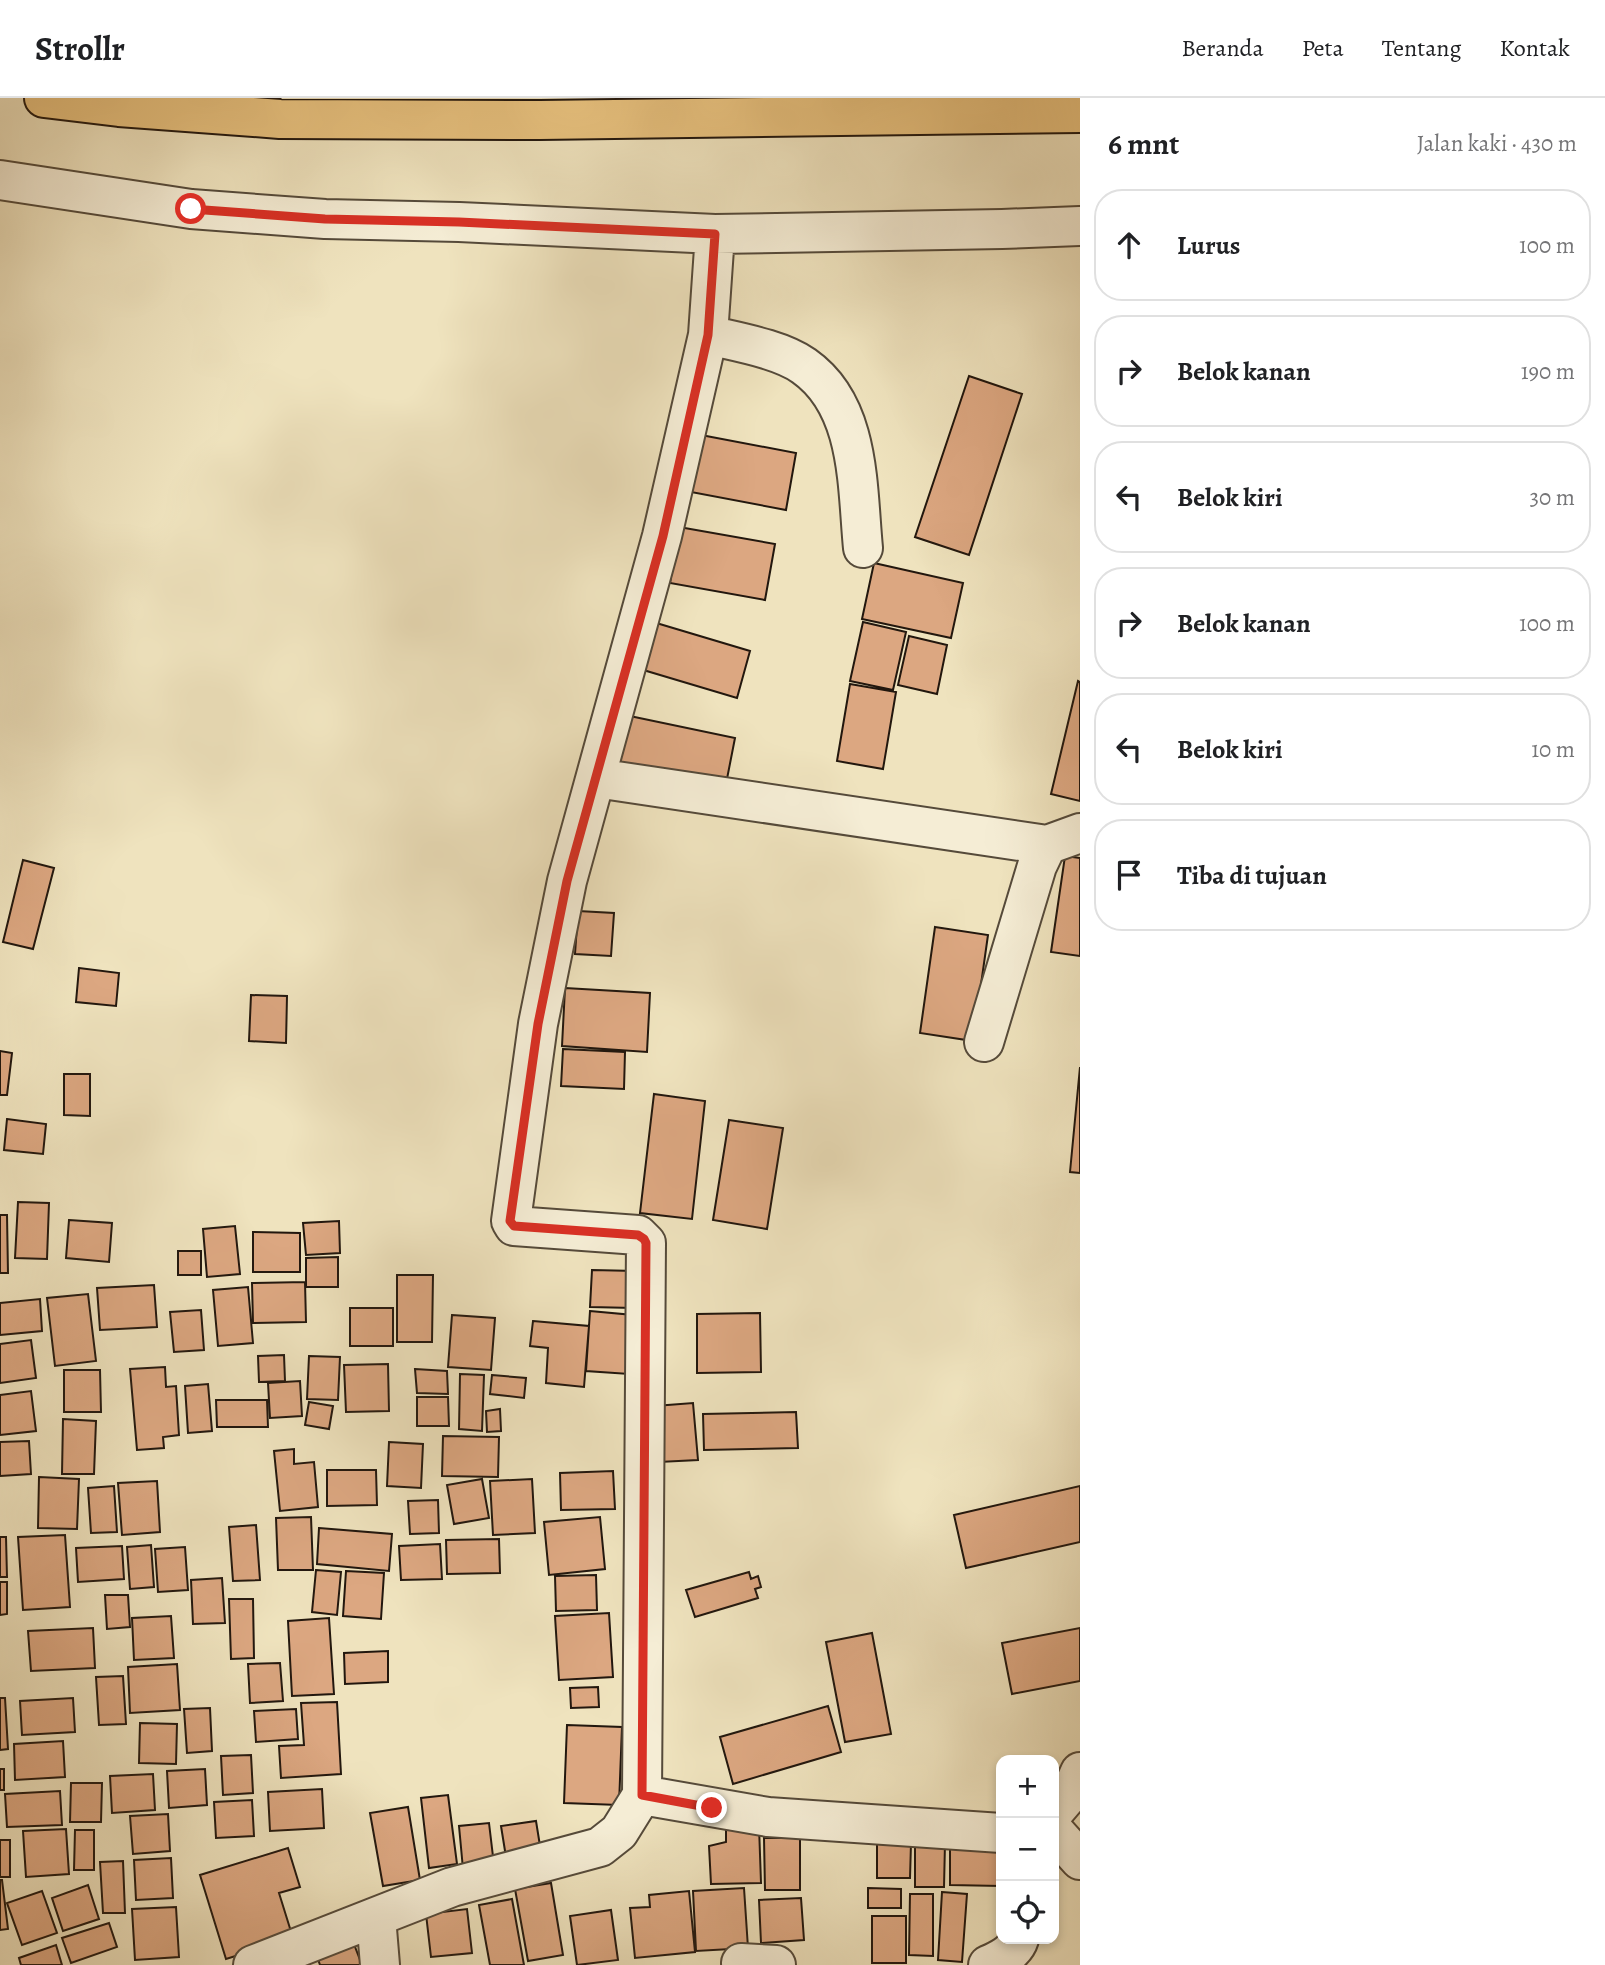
<!DOCTYPE html>
<html lang="id">
<meta charset="utf-8">
<style>
:root{--surface:#fff;--page:#f2f2f2;--text:#202124;--muted:#757577;--line:#e0e0e0}
body{margin:0;font-family:Alegreya,serif;background:var(--page);color:var(--text)}
.controls{position:absolute;right:21px;bottom:21px;display:grid;overflow:hidden;border-radius:14px;box-shadow:0 4px 10px #0003}
.controls button{width:63px;height:63px;display:grid;place-items:center;padding:0;border:0;border-bottom:2px solid var(--line);background:var(--surface);color:var(--text);font:35px sans-serif}
.stop{position:absolute;width:21px;height:21px;margin:-16px;border:5px solid #d93025;border-radius:50%;background:#fff}
.stop.end{background:#d93025;border-color:#fff;box-shadow:0 2px 7px #0008}
.list{margin:0;padding:0;list-style:none}
h2{display:flex;justify-content:space-between;align-items:center;height:91px;margin:0;padding:0 28px;font-size:30px}
h2 small{font-size:23px;font-weight:400;color:var(--muted)}
.list li{display:grid;grid-template-columns:46px 1fr auto;gap:21px;align-items:center;box-sizing:border-box;height:112px;margin:0 14px 14px;padding:0 14px;border:2px solid var(--line);border-radius:28px}
.list b{display:block;font-size:26px;white-space:nowrap}
.list em{font-size:23px;font-style:normal;color:var(--muted)}
.icon{flex:none;width:38px;height:38px;fill:none;stroke:currentColor;stroke-width:2;stroke-linecap:round;stroke-linejoin:round}
.map{position:relative;flex:none;width:1080px;height:1867px;overflow:hidden}
header{display:flex;align-items:center;gap:42px;box-sizing:border-box;height:98px;padding:0 35px;background:var(--surface);border-bottom:2px solid var(--line)}
header strong{font-size:33px}
nav{display:flex;gap:38px;margin-inline-start:auto;font-size:24px}
main{display:flex}
aside{flex:1;background:var(--surface)}
.map>svg:first-child{display:block}
</style>
<header>
<strong>Strollr</strong>
<nav><a>Beranda</a><a>Peta</a><a>Tentang</a><a>Kontak</a></nav>
</header>
<main>
<div class="map">
<svg width="1080" height="1867" viewBox="0 0 1080 1867">
<rect width="100%" height="100%" fill="#efe3be"/>
<filter id="stains"><feTurbulence type="fractalNoise" baseFrequency=".00286" numOctaves="4"/><feColorMatrix values="0 0 0 0 .2 0 0 0 0 .09 0 0 0 0 .02 0 0 0 .5 -.17"/></filter>
<radialGradient id="worn" r=".72"><stop offset=".6" stop-color="#630" stop-opacity="0"/><stop offset="1" stop-color="#630" stop-opacity=".3"/></radialGradient>
<!-- building -->
<path fill="#dca781" stroke="#22170e" stroke-width="2" d="M 969,278 L 1022,296 L 969,457 L 915,439 Z
M 701,337 L 796,355 L 786,412 L 691,394 Z
M 679,429 L 775,446 L 765,502 L 670,485 Z
M 874,465 L 963,485 L 951,540 L 862,521 Z
M 653,524 L 750,553 L 737,600 L 640,571 Z
M 863,524 L 906,534 L 893,592 L 850,583 Z
M 909,538 L 947,547 L 937,596 L 898,587 Z
M 1078,583 L 1080,584 L 1080,703 L 1051,696 Z
M 850,586 L 896,594 L 883,671 L 837,663 Z
M 625,617 L 735,640 L 725,691 L 615,668 Z
M 1065,758 L 1080,760 L 1080,858 L 1051,854 Z
M 23,762 L 54,770 L 33,851 L 3,844 Z
M 578,813 L 614,815 L 611,858 L 575,856 Z
M 935,829 L 988,837 L 973,943 L 920,935 Z
M 79,870 L 119,875 L 116,908 L 76,904 Z
M 565,890 L 650,895 L 647,954 L 562,948 Z
M 251,897 L 287,898 L 286,945 L 249,943 Z
M 563,951 L 625,954 L 624,991 L 561,988 Z
M 0,953 L 12,955 L 7,997 L 0,997 Z
M 1080,969 L 1080,1075 L 1070,1074 Z
M 64,976 L 90,976 L 90,1018 L 64,1017 Z
M 654,996 L 705,1003 L 692,1121 L 640,1115 Z
M 7,1021 L 46,1026 L 43,1056 L 4,1052 Z
M 729,1022 L 783,1030 L 767,1131 L 713,1122 Z
M 18,1104 L 49,1105 L 47,1161 L 15,1160 Z
M 0,1117 L 7,1117 L 8,1175 L 0,1175 Z
M 69,1122 L 112,1125 L 109,1164 L 66,1160 Z
M 339,1123 L 340,1155 L 306,1157 L 303,1125 Z
M 235,1128 L 240,1176 L 207,1179 L 203,1131 Z
M 253,1134 L 300,1135 L 300,1174 L 253,1174 Z
M 178,1153 L 201,1153 L 201,1177 L 178,1177 Z
M 338,1159 L 338,1189 L 306,1189 L 306,1160 Z
M 592,1172 L 636,1173 L 634,1210 L 590,1209 Z
M 397,1177 L 433,1177 L 432,1244 L 397,1244 Z
M 305,1184 L 306,1224 L 253,1225 L 252,1185 Z
M 154,1187 L 157,1229 L 100,1232 L 97,1190 Z
M 248,1189 L 253,1245 L 218,1248 L 213,1192 Z
M 88,1196 L 96,1263 L 55,1268 L 47,1200 Z
M 40,1201 L 42,1233 L 0,1237 L 0,1205 Z
M 350,1210 L 393,1210 L 393,1248 L 350,1248 Z
M 201,1212 L 204,1252 L 174,1254 L 170,1214 Z
M 590,1213 L 633,1217 L 629,1276 L 586,1273 Z
M 760,1215 L 761,1274 L 697,1275 L 697,1216 Z
M 452,1217 L 495,1220 L 491,1272 L 448,1269 Z
M 533,1223 L 589,1228 L 584,1289 L 546,1285 L 548,1250 L 530,1248 Z
M 31,1242 L 36,1280 L 0,1285 L 0,1246 Z
M 284,1257 L 285,1283 L 259,1284 L 258,1258 Z
M 309,1258 L 340,1259 L 338,1302 L 307,1301 Z
M 388,1266 L 389,1313 L 346,1314 L 344,1267 Z
M 165,1269 L 166,1289 L 176,1288 L 179,1337 L 163,1339 L 164,1350 L 137,1352 L 130,1271 Z
M 415,1271 L 447,1273 L 448,1296 L 417,1295 Z
M 64,1272 L 100,1272 L 101,1314 L 64,1314 Z
M 460,1276 L 484,1277 L 482,1333 L 459,1331 Z
M 492,1277 L 526,1280 L 524,1300 L 490,1296 Z
M 300,1283 L 302,1318 L 270,1320 L 268,1285 Z
M 208,1286 L 212,1333 L 188,1335 L 185,1288 Z
M 31,1293 L 36,1333 L 0,1337 L 0,1297 Z
M 417,1299 L 448,1299 L 449,1328 L 417,1328 Z
M 216,1302 L 267,1302 L 268,1329 L 217,1329 Z
M 309,1304 L 333,1308 L 329,1331 L 305,1327 Z
M 693,1305 L 698,1362 L 659,1364 L 655,1308 Z
M 500,1311 L 501,1333 L 487,1334 L 486,1313 Z
M 796,1314 L 798,1350 L 704,1352 L 703,1316 Z
M 63,1321 L 96,1323 L 94,1376 L 62,1376 Z
M 443,1338 L 499,1339 L 498,1379 L 442,1378 Z
M 29,1343 L 31,1376 L 0,1378 L 0,1344 Z
M 389,1344 L 423,1346 L 421,1390 L 387,1388 Z
M 294,1351 L 294,1366 L 314,1364 L 318,1409 L 280,1413 L 274,1353 Z
M 327,1372 L 376,1372 L 377,1407 L 327,1408 Z
M 613,1373 L 615,1411 L 561,1412 L 560,1375 Z
M 39,1379 L 79,1381 L 77,1431 L 38,1430 Z
M 482,1381 L 489,1420 L 454,1426 L 447,1387 Z
M 532,1381 L 535,1435 L 493,1437 L 490,1383 Z
M 157,1383 L 160,1434 L 122,1437 L 118,1385 Z
M 114,1388 L 117,1434 L 91,1435 L 88,1390 Z
M 1080,1388 L 1080,1444 L 966,1470 L 954,1417 Z
M 438,1402 L 439,1435 L 410,1436 L 408,1403 Z
M 311,1419 L 313,1472 L 278,1472 L 276,1420 Z
M 600,1419 L 605,1471 L 549,1477 L 544,1424 Z
M 256,1427 L 260,1482 L 233,1483 L 229,1429 Z
M 319,1430 L 392,1436 L 389,1473 L 317,1466 Z
M 65,1437 L 70,1509 L 23,1512 L 18,1439 Z
M 0,1439 L 6,1439 L 7,1479 L 0,1479 Z
M 499,1441 L 500,1475 L 447,1476 L 446,1442 Z
M 440,1446 L 442,1481 L 401,1482 L 399,1448 Z
M 151,1447 L 154,1489 L 130,1491 L 127,1449 Z
M 122,1448 L 124,1481 L 78,1484 L 76,1450 Z
M 185,1449 L 188,1492 L 158,1494 L 155,1451 Z
M 316,1472 L 341,1474 L 337,1517 L 312,1514 Z
M 346,1473 L 384,1475 L 381,1521 L 343,1518 Z
M 749,1474 L 751,1481 L 758,1478 L 761,1489 L 755,1491 L 758,1500 L 695,1519 L 686,1492 Z
M 596,1477 L 597,1512 L 556,1513 L 555,1478 Z
M 222,1480 L 225,1525 L 193,1526 L 191,1482 Z
M 0,1484 L 7,1484 L 7,1516 L 0,1517 Z
M 105,1497 L 128,1497 L 130,1529 L 107,1531 Z
M 229,1501 L 253,1501 L 254,1560 L 231,1561 Z
M 609,1515 L 613,1579 L 559,1582 L 555,1518 Z
M 171,1518 L 174,1560 L 134,1562 L 132,1520 Z
M 329,1520 L 334,1596 L 292,1598 L 288,1523 Z
M 93,1530 L 95,1570 L 31,1573 L 28,1533 Z
M 1080,1530 L 1080,1583 L 1012,1596 L 1002,1545 Z
M 872,1535 L 891,1636 L 845,1644 L 826,1544 Z
M 388,1553 L 388,1584 L 345,1586 L 344,1555 Z
M 280,1565 L 283,1603 L 250,1605 L 248,1566 Z
M 177,1566 L 180,1612 L 130,1615 L 128,1569 Z
M 123,1578 L 126,1626 L 99,1627 L 96,1579 Z
M 598,1589 L 599,1609 L 571,1610 L 570,1590 Z
M 0,1600 L 5,1600 L 8,1651 L 0,1652 Z
M 73,1600 L 75,1634 L 22,1637 L 20,1603 Z
M 337,1604 L 341,1676 L 281,1680 L 279,1648 L 304,1647 L 301,1605 Z
M 828,1608 L 841,1654 L 733,1686 L 720,1639 Z
M 210,1610 L 212,1653 L 187,1655 L 184,1611 Z
M 296,1611 L 298,1641 L 256,1644 L 254,1613 Z
M 140,1625 L 177,1626 L 176,1666 L 139,1665 Z
M 567,1627 L 622,1629 L 619,1707 L 564,1705 Z
M 63,1643 L 65,1679 L 15,1682 L 14,1646 Z
M 251,1657 L 253,1695 L 223,1697 L 221,1658 Z
M 0,1671 L 4,1671 L 4,1692 L 0,1692 Z
M 205,1671 L 207,1707 L 169,1710 L 167,1673 Z
M 153,1676 L 155,1712 L 112,1715 L 110,1678 Z
M 71,1685 L 102,1685 L 101,1724 L 70,1724 Z
M 322,1691 L 324,1730 L 270,1733 L 268,1694 Z
M 60,1693 L 62,1727 L 7,1729 L 5,1696 Z
M 448,1697 L 457,1766 L 429,1770 L 421,1700 Z
M 252,1702 L 254,1738 L 216,1740 L 214,1704 Z
M 408,1709 L 420,1782 L 383,1788 L 370,1715 Z
M 168,1716 L 170,1753 L 133,1756 L 130,1718 Z
M 536,1723 L 541,1754 L 506,1759 L 501,1728 Z
M 489,1725 L 494,1767 L 463,1771 L 459,1728 Z
M 726,1728 L 759,1728 L 761,1785 L 711,1786 L 709,1748 L 726,1744 Z
M 66,1731 L 69,1776 L 26,1779 L 23,1733 Z
M 75,1732 L 94,1732 L 94,1772 L 74,1772 Z
M 764,1740 L 800,1740 L 800,1792 L 765,1792 Z
M 0,1742 L 10,1742 L 10,1779 L 0,1779 Z
M 877,1745 L 911,1745 L 910,1780 L 877,1780 Z
M 915,1745 L 945,1745 L 944,1789 L 915,1789 Z
M 950,1745 L 1001,1746 L 1001,1788 L 950,1787 Z
M 288,1750 L 300,1789 L 279,1795 L 293,1840 L 226,1861 L 200,1777 Z
M 171,1760 L 173,1800 L 136,1802 L 134,1762 Z
M 123,1763 L 125,1815 L 103,1815 L 100,1764 Z
M 0,1782 L 2,1782 L 8,1831 L 0,1832 Z
M 551,1785 L 563,1857 L 528,1863 L 515,1791 Z
M 88,1787 L 99,1821 L 63,1833 L 52,1800 Z
M 744,1790 L 748,1850 L 696,1853 L 693,1793 Z
M 868,1790 L 901,1791 L 901,1810 L 868,1810 Z
M 42,1793 L 57,1835 L 22,1847 L 7,1805 Z
M 689,1793 L 695,1854 L 635,1860 L 630,1810 L 650,1809 L 649,1797 Z
M 942,1794 L 967,1796 L 962,1864 L 938,1862 Z
M 910,1796 L 933,1796 L 933,1858 L 909,1857 Z
M 801,1800 L 804,1842 L 761,1845 L 759,1802 Z
M 512,1801 L 524,1867 L 490,1867 L 479,1807 Z
M 176,1809 L 179,1859 L 135,1862 L 132,1811 Z
M 467,1811 L 472,1855 L 431,1859 L 426,1816 Z
M 611,1812 L 618,1862 L 577,1867 L 570,1818 Z
M 872,1818 L 906,1818 L 906,1865 L 872,1865 Z
M 109,1825 L 117,1849 L 71,1865 L 62,1840 Z
M 352,1841 L 362,1867 L 320,1867 L 316,1855 Z
M 56,1847 L 62,1867 L 21,1867 L 19,1860 Z"/>
<g fill="none" stroke-linecap="round" stroke-linejoin="round">
<defs>
<path id="minor" d="M 0,82 L 191,111 L 325,121 L 459,124 L 715,136 L 1002,131 L 1080,128
M 708,237 C 737,244 780,251 804,268 C 861,308 857,389 863,450
M 596,680 L 1047,747
M 984,944 L 1037,768 L 1047,747 L 1080,735
M 642,1697 L 646,1145 L 638,1137 L 514,1128 L 511,1123 L 538,926 L 567,783 L 662,438 L 708,237 L 715,136
M 1054,1714 L 1071,1694 L 1080,1674
M 1054,1733 L 1080,1762
M 376,1819 L 380,1867
M 741,1865 L 776,1867
M 253,1867 L 452,1789 L 600,1749 L 619,1734 L 642,1697 L 768,1719 L 1001,1735
M 988,1867 C 1000,1862 1015,1854 1019,1841"/>
<path id="highway" d="M 44,0 L 119,9 L 280,21 L 540,22 L 1080,15"/>
</defs>
<!-- minor casing -->
<use href="#minor" stroke="#554a3a" stroke-width="42"/>
<!-- highway casing -->
<use href="#highway" stroke="#22170e" stroke-width="42"/>
<!-- minor -->
<use href="#minor" stroke="#f5edd5" stroke-width="38"/>
<!-- highway -->
<use href="#highway" stroke="#e8c27f" stroke-width="38"/>
</g>
<g fill="none" stroke-linecap="round" stroke-linejoin="round">
<!-- route -->
<path stroke="#d93025" stroke-width="9" d="M 191,111 L 325,121 L 459,124 L 715,136 L 708,237 L 663,438 L 567,783 L 538,926 L 510,1123 L 514,1128 L 638,1137 L 644,1141 L 646,1145 L 642,1697 L 712,1710"/>
</g>
<rect width="100%" height="100%" filter="url(#stains)"/>
<rect width="100%" height="100%" fill="url(#worn)"/>
</svg>
<div class="controls">
<button>+</button>
<button>−</button>
<button><svg class="icon" aria-label="locate" viewBox="0 0 24 24"><circle cx="12" cy="12" r="6"/><path d="M12 2v4M12 18v4M2 12h4M18 12h4"/></svg></button>
</div>
<div class="stop" style="left:191px;top:111px"></div>
<div class="stop end" style="left:712px;top:1710px"></div>
</div>
<aside>
<h2>6 mnt<small>Jalan kaki · 430 m</small></h2>
<ul class="list">
<li><svg class="icon" aria-label="ahead" viewBox="0 0 24 24"><path d="M12 20V5M6 11l6-6 6 6"/></svg><div><b>Lurus</b></div><em>100 m</em></li>
<li><svg class="icon" aria-label="right" viewBox="0 0 24 24"><path d="M7 20v-9h11M14 6l5 5-5 5"/></svg><div><b>Belok kanan</b></div><em>190 m</em></li>
<li><svg class="icon" aria-label="left" viewBox="0 0 24 24"><path d="M17 20v-9H6M10 6l-5 5 5 5"/></svg><div><b>Belok kiri</b></div><em>30 m</em></li>
<li><svg class="icon" aria-label="right" viewBox="0 0 24 24"><path d="M7 20v-9h11M14 6l5 5-5 5"/></svg><div><b>Belok kanan</b></div><em>100 m</em></li>
<li><svg class="icon" aria-label="left" viewBox="0 0 24 24"><path d="M17 20v-9H6M10 6l-5 5 5 5"/></svg><div><b>Belok kiri</b></div><em>10 m</em></li>
<li><svg class="icon" aria-label="arrive" viewBox="0 0 24 24"><path d="M6 21V4h12l-3 4 3 4H6"/></svg><div><b>Tiba di tujuan</b></div></li>
</ul>
</aside>
</main>
